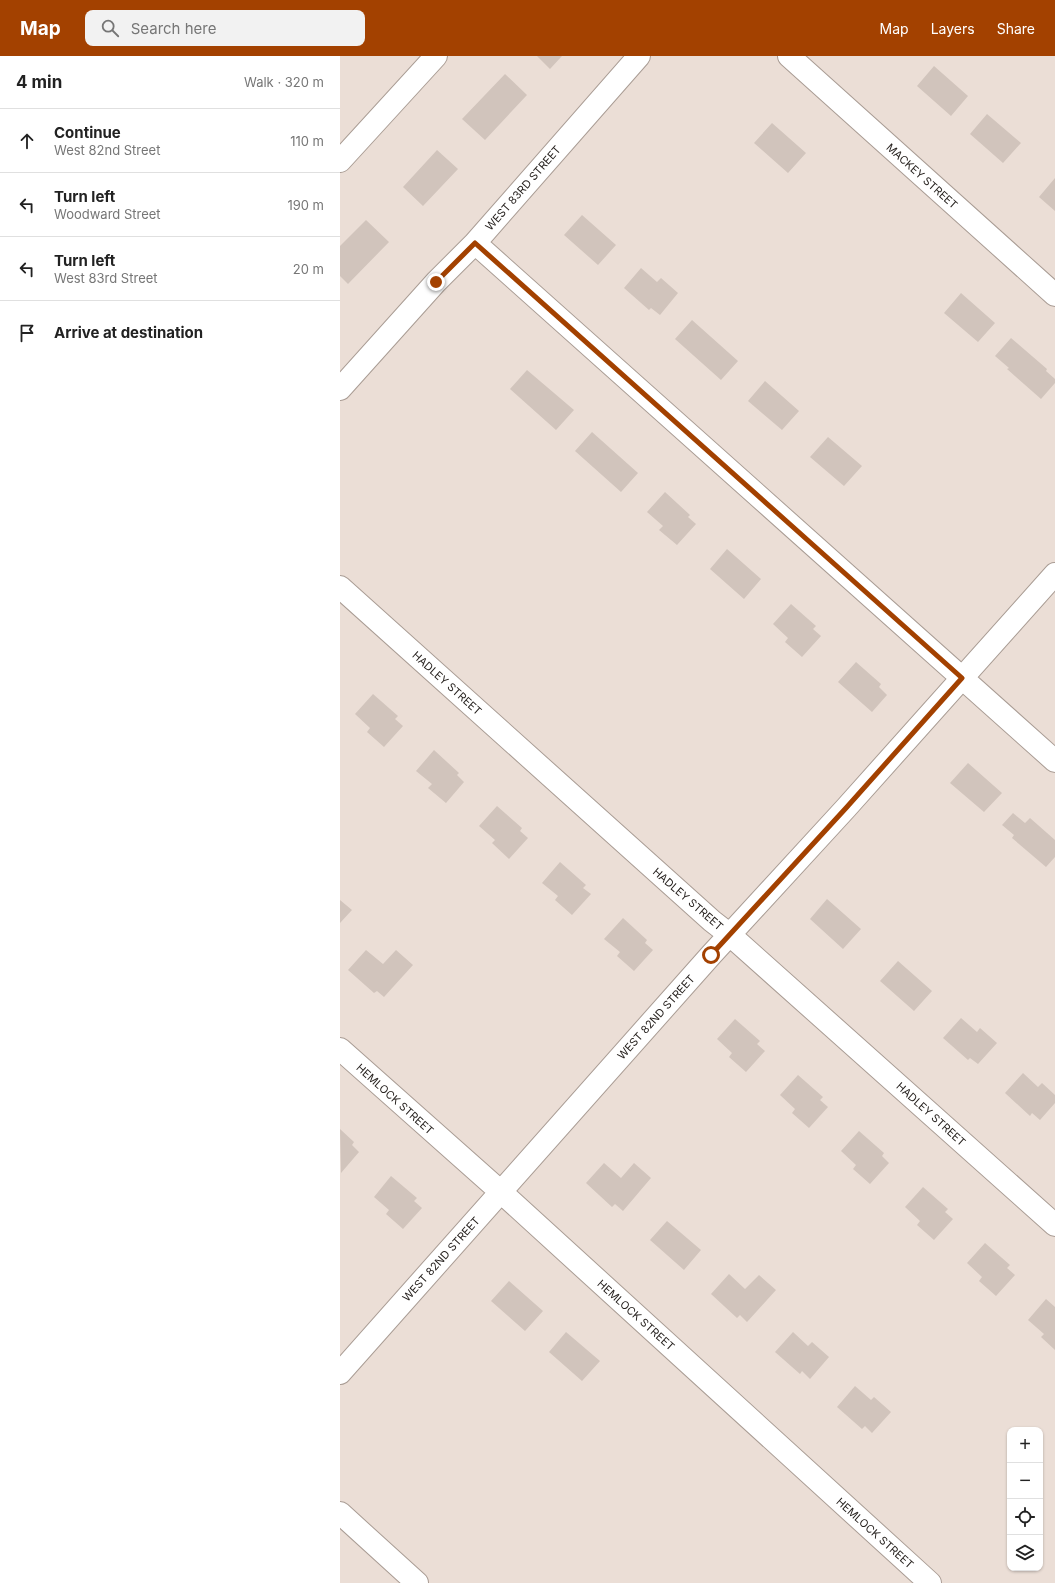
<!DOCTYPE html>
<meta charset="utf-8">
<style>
:root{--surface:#fff;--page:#f2f2f2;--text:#222;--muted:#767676;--line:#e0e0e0;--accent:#a34100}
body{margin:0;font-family:Inter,sans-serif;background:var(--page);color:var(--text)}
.controls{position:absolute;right:12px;bottom:12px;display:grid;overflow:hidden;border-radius:8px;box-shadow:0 1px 3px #0004}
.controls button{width:36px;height:36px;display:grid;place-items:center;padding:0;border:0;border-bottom:1px solid var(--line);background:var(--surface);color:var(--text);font:20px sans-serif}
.stop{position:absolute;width:12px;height:12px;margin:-9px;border:3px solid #a34100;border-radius:50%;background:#fff}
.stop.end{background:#a34100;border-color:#fff;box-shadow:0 1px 4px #0008}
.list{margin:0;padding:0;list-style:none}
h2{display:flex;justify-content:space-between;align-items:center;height:52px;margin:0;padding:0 16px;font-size:17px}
h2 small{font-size:13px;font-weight:400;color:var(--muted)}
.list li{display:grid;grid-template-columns:26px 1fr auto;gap:12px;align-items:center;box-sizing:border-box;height:64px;padding:0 16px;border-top:1px solid var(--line)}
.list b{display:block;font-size:15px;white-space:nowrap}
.list p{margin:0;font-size:13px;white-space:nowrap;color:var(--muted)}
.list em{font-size:13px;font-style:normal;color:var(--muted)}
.icon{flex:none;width:22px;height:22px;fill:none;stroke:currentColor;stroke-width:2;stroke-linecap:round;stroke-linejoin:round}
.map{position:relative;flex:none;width:715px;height:1527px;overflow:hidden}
header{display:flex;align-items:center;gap:24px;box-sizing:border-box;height:56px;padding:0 20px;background:var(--accent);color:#fff}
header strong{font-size:19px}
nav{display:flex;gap:22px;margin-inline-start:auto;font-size:14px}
.search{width:280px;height:36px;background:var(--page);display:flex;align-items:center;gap:10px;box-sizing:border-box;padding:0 14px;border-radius:8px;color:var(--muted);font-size:15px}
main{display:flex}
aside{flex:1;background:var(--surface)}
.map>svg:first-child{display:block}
</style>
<header>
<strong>Map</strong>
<div class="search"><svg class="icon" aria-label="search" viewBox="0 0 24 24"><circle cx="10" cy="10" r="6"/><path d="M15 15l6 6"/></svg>Search here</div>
<nav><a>Map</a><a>Layers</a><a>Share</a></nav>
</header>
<main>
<aside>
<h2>4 min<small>Walk · 320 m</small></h2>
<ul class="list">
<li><svg class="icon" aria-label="ahead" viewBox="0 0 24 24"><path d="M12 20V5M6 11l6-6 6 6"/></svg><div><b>Continue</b><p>West 82nd Street</p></div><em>110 m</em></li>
<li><svg class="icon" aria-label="left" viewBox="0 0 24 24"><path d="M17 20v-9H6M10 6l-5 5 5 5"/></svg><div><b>Turn left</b><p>Woodward Street</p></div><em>190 m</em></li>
<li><svg class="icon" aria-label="left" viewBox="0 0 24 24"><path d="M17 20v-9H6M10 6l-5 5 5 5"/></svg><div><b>Turn left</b><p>West 83rd Street</p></div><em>20 m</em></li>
<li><svg class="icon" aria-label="arrive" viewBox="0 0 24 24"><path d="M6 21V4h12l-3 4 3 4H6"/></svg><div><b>Arrive at destination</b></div></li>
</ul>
</aside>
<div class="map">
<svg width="715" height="1527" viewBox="0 0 715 1527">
<rect width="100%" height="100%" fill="#ebded6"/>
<!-- building -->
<path fill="#d1c4bc" d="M 197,0 L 222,0 L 210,13 Z
M 594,10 L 628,40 L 611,60 L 577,30 Z
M 165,18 L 187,39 L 145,84 L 122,63 Z
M 647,58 L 681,87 L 663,107 L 630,78 Z
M 432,67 L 466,97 L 448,117 L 414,87 Z
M 97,94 L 118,113 L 83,150 L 63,131 Z
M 715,122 L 715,155 L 699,141 Z
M 242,159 L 276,189 L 258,209 L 224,179 Z
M 26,164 L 49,186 L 8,228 L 0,220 L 0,190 Z
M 301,212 L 317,226 L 321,222 L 338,237 L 320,259 L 311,252 L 309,254 L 284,232 Z
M 621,237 L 655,267 L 638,286 L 604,257 Z
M 352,264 L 398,305 L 381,324 L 335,283 Z
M 671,282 L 707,313 L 706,315 L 715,323 L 715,327 L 701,343 L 667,313 L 669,312 L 655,300 Z
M 187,314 L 234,354 L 216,374 L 170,333 Z
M 425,325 L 459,355 L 442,374 L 408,345 Z
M 252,376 L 298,417 L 281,436 L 235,395 Z
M 488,381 L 522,410 L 504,430 L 470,401 Z
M 325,436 L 350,459 L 348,461 L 356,468 L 337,489 L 319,474 L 323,470 L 307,456 Z
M 387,493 L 421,523 L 404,543 L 370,513 Z
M 451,548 L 476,570 L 473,573 L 481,580 L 462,601 L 445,586 L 448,582 L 433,568 Z
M 516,606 L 541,628 L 539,631 L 547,639 L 532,656 L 498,626 Z
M 33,638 L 58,660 L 55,663 L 63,670 L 44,691 L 27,676 L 30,672 L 15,658 Z
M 94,694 L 119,717 L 117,719 L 124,726 L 106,747 L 88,732 L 92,728 L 76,715 Z
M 628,707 L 662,737 L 644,756 L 610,727 Z
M 157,750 L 182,772 L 180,775 L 188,782 L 169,803 L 152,787 L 155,784 L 139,770 Z
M 673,757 L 685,767 L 690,762 L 715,784 L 715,801 L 706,811 L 672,782 L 674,779 L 662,769 Z
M 220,806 L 246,829 L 243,832 L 251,838 L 232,859 L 215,844 L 218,840 L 202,827 Z
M 487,843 L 521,873 L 503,893 L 470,863 Z
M 0,844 L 12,854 L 0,867 Z
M 283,862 L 307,884 L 305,887 L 313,894 L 294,915 L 277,900 L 280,896 L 264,883 Z
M 26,894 L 43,908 L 56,894 L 73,909 L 44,941 L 37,935 L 34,937 L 8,914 Z
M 558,905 L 592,935 L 574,955 L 540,925 Z
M 621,962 L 637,976 L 640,972 L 657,987 L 638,1008 L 630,1002 L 628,1004 L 603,982 Z
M 395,963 L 420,985 L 417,988 L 425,995 L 406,1016 L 389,1001 L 392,997 L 377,983 Z
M 683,1017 L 698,1031 L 702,1027 L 715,1039 L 715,1047 L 700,1064 L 692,1057 L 690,1060 L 665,1037 Z
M 458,1019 L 483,1041 L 480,1044 L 488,1051 L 469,1072 L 452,1057 L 455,1053 L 440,1039 Z
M 0,1073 L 14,1086 L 12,1089 L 19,1096 L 1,1117 Z
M 519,1075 L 544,1097 L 542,1100 L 549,1107 L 530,1128 L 513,1113 L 516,1109 L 501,1095 Z
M 264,1107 L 281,1122 L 294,1107 L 311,1122 L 283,1155 L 275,1148 L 272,1151 L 246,1127 Z
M 51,1120 L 77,1142 L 74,1145 L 82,1152 L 63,1173 L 46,1158 L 49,1154 L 34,1141 Z
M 583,1131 L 608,1153 L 605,1156 L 613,1163 L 594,1184 L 577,1169 L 580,1165 L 565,1151 Z
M 327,1165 L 361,1194 L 344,1214 L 310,1184 Z
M 645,1187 L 670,1209 L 667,1212 L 675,1219 L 656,1240 L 639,1225 L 642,1221 L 627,1207 Z
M 389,1218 L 405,1233 L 419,1219 L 436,1234 L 407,1266 L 400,1259 L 397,1262 L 371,1238 Z
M 169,1225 L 203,1255 L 185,1275 L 151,1245 Z
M 706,1243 L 715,1251 L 715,1294 L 701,1281 L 704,1278 L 688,1264 Z
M 226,1276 L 260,1305 L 242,1325 L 209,1296 Z
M 453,1276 L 468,1290 L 472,1286 L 489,1301 L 470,1323 L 462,1315 L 460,1318 L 435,1296 Z
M 515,1330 L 531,1344 L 534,1341 L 551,1356 L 532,1377 L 525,1370 L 522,1373 L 497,1351 Z"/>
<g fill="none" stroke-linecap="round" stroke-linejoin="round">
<defs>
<path id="street" d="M 449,0 L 715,239
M 0,105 L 96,0
M 135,187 L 715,705
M 0,333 L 96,226 L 135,187 L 299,0
M 0,531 L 372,865 L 390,879 L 715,1169
M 0,993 L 161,1136 L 590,1527
M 0,1317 L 371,899 L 506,752 L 715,518
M 0,1457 L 77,1527"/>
</defs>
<!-- street casing -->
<use href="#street" stroke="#a99c94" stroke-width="24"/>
<!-- street -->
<use href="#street" stroke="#fff" stroke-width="22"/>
</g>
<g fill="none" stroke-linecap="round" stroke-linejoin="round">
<!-- route -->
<path stroke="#a34100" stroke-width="5" d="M 96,226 L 135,187 L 622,622 L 506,752 L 371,899"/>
</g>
<g text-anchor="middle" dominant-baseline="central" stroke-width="4" stroke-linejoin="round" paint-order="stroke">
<!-- street labels -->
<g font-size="11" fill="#282320" stroke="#fff">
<text transform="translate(582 120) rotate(42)">MACKEY STREET</text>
<text transform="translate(183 132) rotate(-49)">WEST 83RD STREET</text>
<text transform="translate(107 627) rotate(42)">HADLEY STREET</text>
<text transform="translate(348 843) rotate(41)">HADLEY STREET</text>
<text transform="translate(316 961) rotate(-48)">WEST 82ND STREET</text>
<text transform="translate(55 1043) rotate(42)">HEMLOCK STREET</text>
<text transform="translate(591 1058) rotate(42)">HADLEY STREET</text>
<text transform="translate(101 1203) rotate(-48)">WEST 82ND STREET</text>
<text transform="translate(296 1259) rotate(42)">HEMLOCK STREET</text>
<text transform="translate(535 1477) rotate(42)">HEMLOCK STREET</text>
</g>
</g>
</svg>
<div class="controls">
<button>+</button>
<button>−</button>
<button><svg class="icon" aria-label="locate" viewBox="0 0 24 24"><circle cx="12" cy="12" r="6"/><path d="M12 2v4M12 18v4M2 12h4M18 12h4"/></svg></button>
<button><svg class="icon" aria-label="layers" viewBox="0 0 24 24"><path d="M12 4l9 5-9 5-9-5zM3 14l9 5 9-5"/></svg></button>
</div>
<div class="stop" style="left:371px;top:899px"></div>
<div class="stop end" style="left:96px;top:226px"></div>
</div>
</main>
